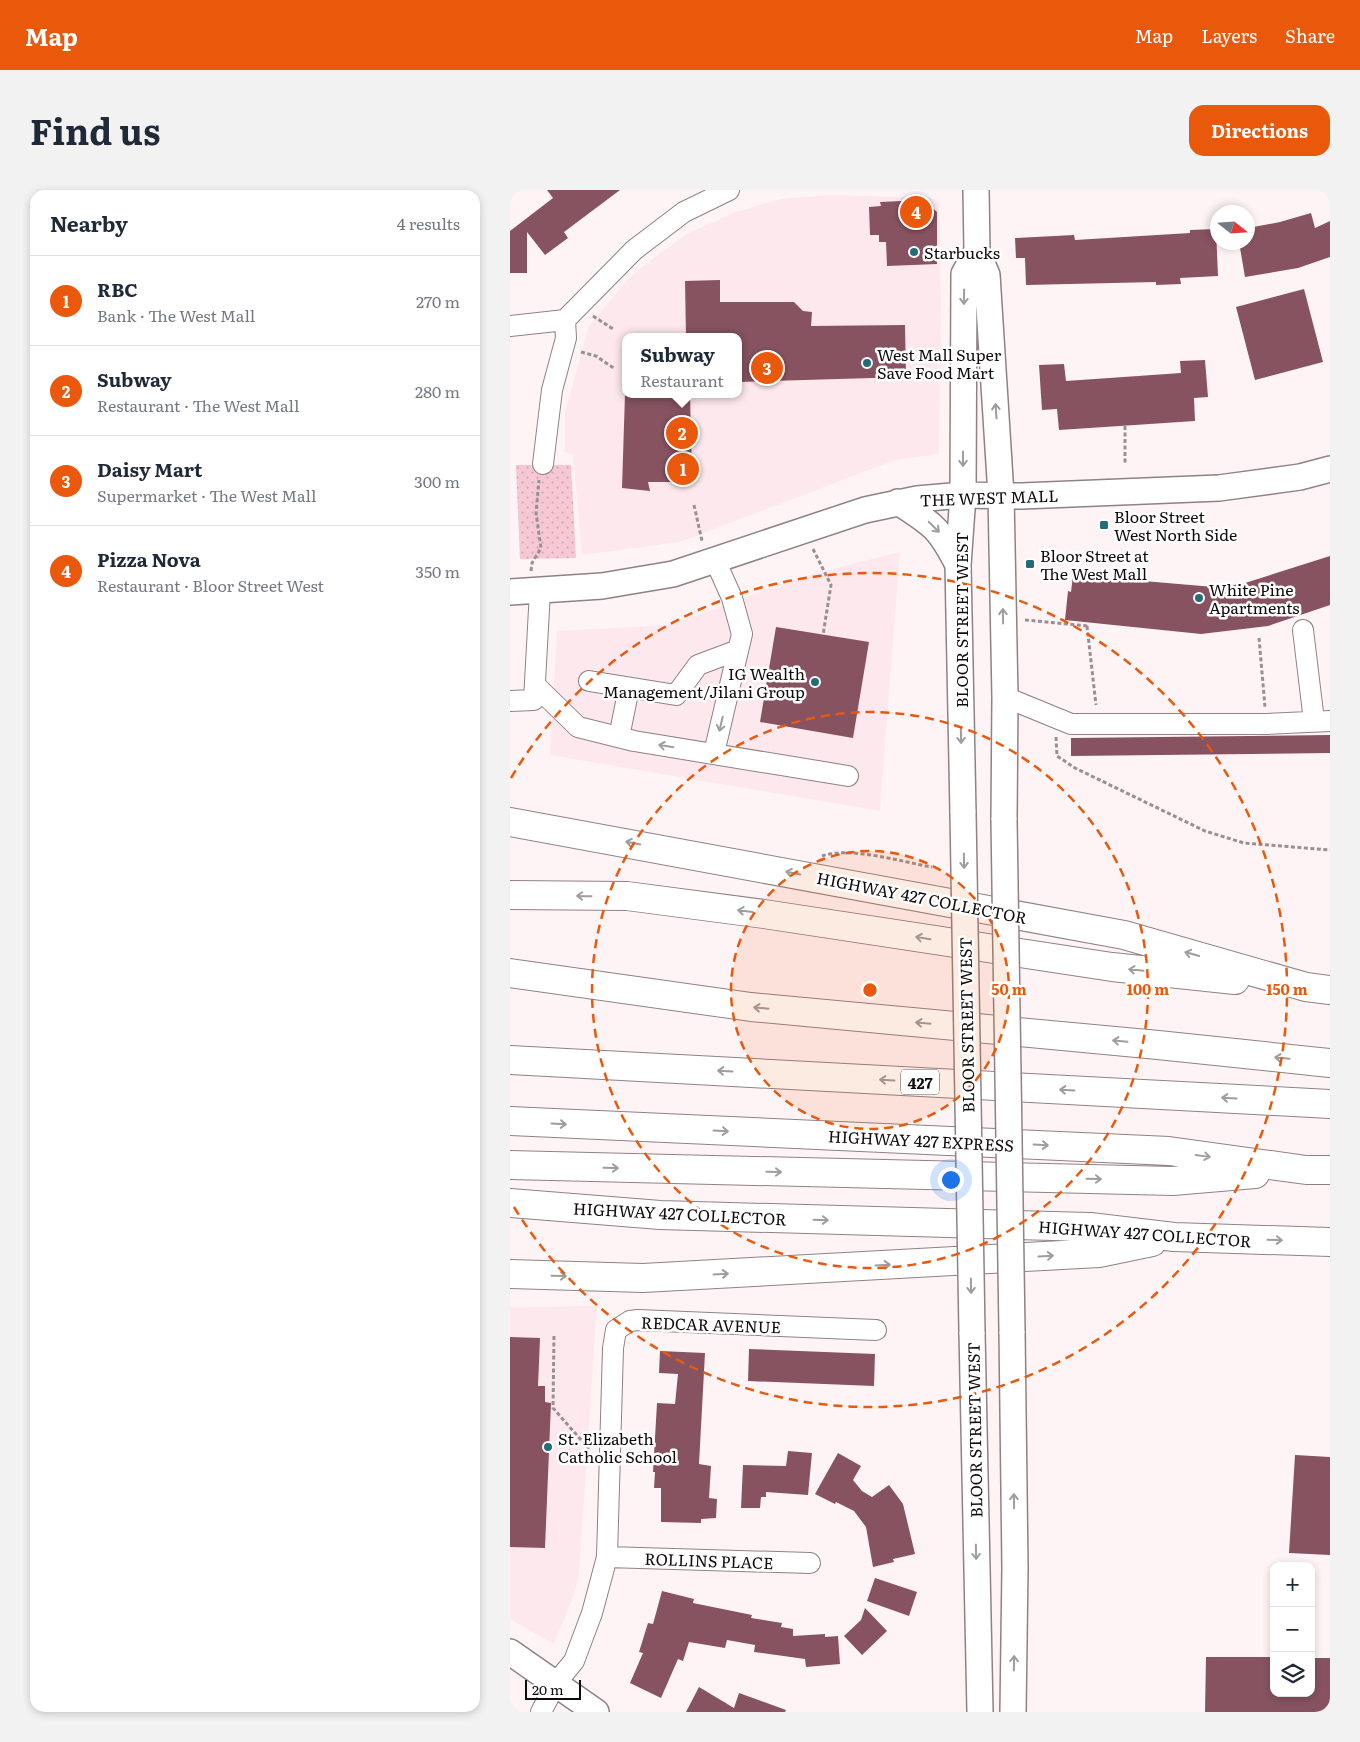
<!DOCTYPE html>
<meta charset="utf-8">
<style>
:root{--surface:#fff;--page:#f2f2f3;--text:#1f2937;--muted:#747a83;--line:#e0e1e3;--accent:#ea580c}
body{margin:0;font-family:Literata,serif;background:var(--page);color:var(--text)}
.controls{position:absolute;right:15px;bottom:15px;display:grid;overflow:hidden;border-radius:10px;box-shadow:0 2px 8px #0003}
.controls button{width:45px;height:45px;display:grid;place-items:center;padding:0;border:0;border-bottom:1px solid var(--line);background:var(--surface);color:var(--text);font:25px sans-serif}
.compass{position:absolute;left:700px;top:15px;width:45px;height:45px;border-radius:50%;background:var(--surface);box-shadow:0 2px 8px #0003;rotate:107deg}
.scale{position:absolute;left:15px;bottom:12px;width:56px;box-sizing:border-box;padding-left:5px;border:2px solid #0f0a0b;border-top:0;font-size:14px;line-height:18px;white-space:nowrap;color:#0f0a0b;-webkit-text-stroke:4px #fff;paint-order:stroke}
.you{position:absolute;left:440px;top:989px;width:18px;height:18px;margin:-12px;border:4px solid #fff;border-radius:50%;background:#1a73e8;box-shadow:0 0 0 8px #1a73e833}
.badge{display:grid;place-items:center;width:32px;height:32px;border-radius:50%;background:var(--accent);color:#fff;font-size:16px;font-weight:700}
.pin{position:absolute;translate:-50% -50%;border:2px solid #fff;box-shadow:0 1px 5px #0006}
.popup{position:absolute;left:112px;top:143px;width:120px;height:65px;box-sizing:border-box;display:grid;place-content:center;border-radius:10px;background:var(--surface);filter:drop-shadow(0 1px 4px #0005);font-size:16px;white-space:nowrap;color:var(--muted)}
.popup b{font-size:19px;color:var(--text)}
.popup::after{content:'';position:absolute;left:50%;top:100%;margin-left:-10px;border:10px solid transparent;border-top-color:var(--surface)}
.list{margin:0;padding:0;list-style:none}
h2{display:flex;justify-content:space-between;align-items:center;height:65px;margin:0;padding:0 20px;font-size:21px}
h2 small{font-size:16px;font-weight:400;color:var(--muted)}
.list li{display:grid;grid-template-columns:32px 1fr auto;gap:15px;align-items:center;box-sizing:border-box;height:90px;padding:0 20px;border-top:1px solid var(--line)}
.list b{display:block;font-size:19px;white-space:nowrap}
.list p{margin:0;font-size:16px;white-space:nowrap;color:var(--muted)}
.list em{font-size:16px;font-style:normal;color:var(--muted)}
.icon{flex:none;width:28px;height:28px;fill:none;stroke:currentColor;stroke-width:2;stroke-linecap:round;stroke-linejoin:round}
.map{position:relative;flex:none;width:820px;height:1522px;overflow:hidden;border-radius:15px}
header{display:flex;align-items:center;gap:30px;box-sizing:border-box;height:70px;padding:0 25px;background:var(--accent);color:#fff}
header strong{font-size:24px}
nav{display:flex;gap:28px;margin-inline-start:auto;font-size:18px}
.intro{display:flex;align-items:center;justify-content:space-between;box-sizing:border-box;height:120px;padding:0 30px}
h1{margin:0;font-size:35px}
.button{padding:12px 22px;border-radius:15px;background:var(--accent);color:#fff;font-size:18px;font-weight:700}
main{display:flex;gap:30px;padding:0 30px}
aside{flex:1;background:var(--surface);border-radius:15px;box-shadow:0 2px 8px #0003}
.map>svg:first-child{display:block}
</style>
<header>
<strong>Map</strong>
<nav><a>Map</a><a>Layers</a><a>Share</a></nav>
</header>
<div class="intro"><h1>Find us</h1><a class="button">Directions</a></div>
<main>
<aside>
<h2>Nearby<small>4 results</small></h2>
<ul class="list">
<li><span class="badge">1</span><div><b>RBC</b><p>Bank · The West Mall</p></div><em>270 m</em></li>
<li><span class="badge">2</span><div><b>Subway</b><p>Restaurant · The West Mall</p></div><em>280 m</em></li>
<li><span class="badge">3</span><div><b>Daisy Mart</b><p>Supermarket · The West Mall</p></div><em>300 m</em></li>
<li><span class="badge">4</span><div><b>Pizza Nova</b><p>Restaurant · Bloor Street West</p></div><em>350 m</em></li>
</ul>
</aside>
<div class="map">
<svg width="820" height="1522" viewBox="0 0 820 1522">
<defs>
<pattern id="grass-dots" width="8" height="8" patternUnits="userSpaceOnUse" patternTransform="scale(1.25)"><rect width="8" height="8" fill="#f6c8d3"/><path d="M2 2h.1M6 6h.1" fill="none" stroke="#d2aab4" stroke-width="1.8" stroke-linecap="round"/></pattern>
</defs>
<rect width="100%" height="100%" fill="#fef4f6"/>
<!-- built -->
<path fill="#fde8ed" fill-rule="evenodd" d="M 319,5 L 421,8 L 429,13 L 431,113 L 429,264 L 385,270 L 170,352 L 72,365 L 63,265 L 55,262 L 55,222 L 79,136 L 116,91 L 142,69 L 177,44 L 225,22 L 271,9 ZM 116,147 L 228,147 L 228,204 L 116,204 Z
M 390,362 L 370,621 L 40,565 L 47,441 L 160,435 L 288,388 Z
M 87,1116 L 69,1384 L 64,1405 L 44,1454 L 0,1429 L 0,1117 Z"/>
<!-- grass -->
<path fill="url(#grass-dots)" d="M 6,275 L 61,275 L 66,368 L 10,369 Z"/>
<!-- building -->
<path fill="#875361" d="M 37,0 L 110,0 L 54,42 L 58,48 L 35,65 L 17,42 L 17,83 L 0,83 L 0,41 L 43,8 Z
M 413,10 L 427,22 L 427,74 L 377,76 L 376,52 L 369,52 L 369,45 L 360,45 L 359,17 L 371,16 L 370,12 Z
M 801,23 L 805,38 L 820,31 L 820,67 L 788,78 L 735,87 L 729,52 L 738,52 L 738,38 L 770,32 Z
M 706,39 L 708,86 L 670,88 L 671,94 L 646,95 L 646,92 L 516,95 L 515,68 L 506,68 L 505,48 L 564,45 L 565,50 L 680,43 L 680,40 Z
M 210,90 L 210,112 L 284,112 L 293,121 L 302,122 L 301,136 L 395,135 L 396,187 L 228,192 L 228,147 L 176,147 L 175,91 Z
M 794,99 L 813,172 L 745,190 L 726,117 Z
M 695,170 L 698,207 L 684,208 L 685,231 L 549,240 L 547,219 L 532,220 L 529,175 L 554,174 L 556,191 L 671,183 L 670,171 Z
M 115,204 L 180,204 L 182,292 L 138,292 L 140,301 L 112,298 Z
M 820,366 L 820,415 L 758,436 L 691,444 L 555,430 L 558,401 L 561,402 L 563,385 L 704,397 L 732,394 Z
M 266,437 L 359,452 L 343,548 L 250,532 Z
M 820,545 L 820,563 L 561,566 L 561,548 Z
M 0,1147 L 30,1148 L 28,1196 L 35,1196 L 35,1212 L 41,1213 L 35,1358 L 0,1357 Z
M 239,1159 L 365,1164 L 364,1196 L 238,1191 Z
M 150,1161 L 195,1163 L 189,1274 L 201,1276 L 199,1308 L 207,1309 L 206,1328 L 191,1329 L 191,1333 L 151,1332 L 151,1298 L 144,1298 L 145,1282 L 143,1282 L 147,1213 L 165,1214 L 168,1184 L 149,1183 Z
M 278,1261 L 302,1263 L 298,1305 L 256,1302 L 256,1307 L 251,1307 L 250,1318 L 231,1318 L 233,1275 L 276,1276 Z
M 328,1263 L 351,1276 L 343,1290 L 352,1301 L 362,1307 L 379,1295 L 393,1314 L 405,1364 L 383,1369 L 384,1372 L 363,1377 L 356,1337 L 344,1321 L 326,1312 L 325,1314 L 305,1304 Z
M 785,1265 L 820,1267 L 820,1365 L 779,1363 Z
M 365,1388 L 407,1402 L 399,1426 L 357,1411 Z
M 152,1401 L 184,1409 L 183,1413 L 242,1425 L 241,1428 L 272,1433 L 271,1437 L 283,1439 L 283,1446 L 315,1444 L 315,1447 L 328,1446 L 330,1474 L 296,1477 L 295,1469 L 244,1462 L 245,1455 L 217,1450 L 215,1458 L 179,1452 L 173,1471 L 168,1469 L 151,1508 L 120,1493 L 133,1463 L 129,1462 L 138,1433 L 143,1434 Z
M 355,1418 L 377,1441 L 352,1465 L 334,1446 L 351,1430 Z
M 696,1467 L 764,1467 L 764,1503 L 801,1503 L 801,1468 L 820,1468 L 820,1522 L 695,1522 Z
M 189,1497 L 224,1518 L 229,1503 L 276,1520 L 275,1522 L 176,1522 Z"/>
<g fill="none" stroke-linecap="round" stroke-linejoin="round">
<defs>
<path id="minor" d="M 0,136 L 55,130
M 33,274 L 42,200 L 56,148 L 55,130 L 124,60 L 174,22 L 219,0
M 793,440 L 804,531
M 79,491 L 166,505 L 188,475 L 228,460
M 26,496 L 68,537 L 124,551 L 338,586
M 495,507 L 561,534 L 757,534 L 820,531
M 0,511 L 24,510 L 30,401
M 109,547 L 119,498
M 204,563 L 232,444 L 222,408 L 205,370
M 97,1367 L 300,1373
M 31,1522 L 46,1493 L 64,1471 L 82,1423 L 97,1367 L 103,1158 L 106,1140 L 120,1131 L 128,1130 L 366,1140"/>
<path id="major" d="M 466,0 L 467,61 L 477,85 L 491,305 L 495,507 L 494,630
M 388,312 C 422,334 429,337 448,375
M 0,402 L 92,396 L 163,384 L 355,320 L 407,309 L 453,305 L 512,306 L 709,298 L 790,287 L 820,279
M 453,623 L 448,375 L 453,305 L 454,84 L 467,61
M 502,1141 L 505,1378 L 503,1522
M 462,1142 L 470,1522
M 0,1462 L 86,1522"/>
<path id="highway" d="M 0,632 L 614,745 L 796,797 L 820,800
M 0,705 L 117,706 L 254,724 L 602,777 L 725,790
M 0,783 L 241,817 L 648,855 L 820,873
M 0,870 L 820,914
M 0,931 L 659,961 L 796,980 L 820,980
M 0,975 L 663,991 L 745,984
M 0,1013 L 150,1025 L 580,1037 L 664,1047 L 820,1052
M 0,1084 L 133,1088 L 589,1063 L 642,1052"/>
</defs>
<!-- minor casing -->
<use href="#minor" stroke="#908185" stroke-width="22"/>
<!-- major casing -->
<use href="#major" stroke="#908185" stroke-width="28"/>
<!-- highway casing -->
<use href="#highway" stroke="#908185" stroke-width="30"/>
<!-- path -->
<path stroke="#989092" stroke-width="3" stroke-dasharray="4 2.5" stroke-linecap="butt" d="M 83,126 L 103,139
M 71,162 L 86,166 L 105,179
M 615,236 L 615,275
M 184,315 L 192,351
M 303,359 L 321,395 L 313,445
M 21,381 L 22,373 L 31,358 L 26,323 L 29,290
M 515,430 L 578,436
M 577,436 L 586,515
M 749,448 L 755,517
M 546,547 L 547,566 L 565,578 L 695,641 L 734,653 L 820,660
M 312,666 C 341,656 392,672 422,677
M 44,1146 L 43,1218 L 79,1259"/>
<!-- minor -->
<use href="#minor" stroke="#fff" stroke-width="20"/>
<!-- major -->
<use href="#major" stroke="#fff" stroke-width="25"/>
<!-- highway -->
<use href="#highway" stroke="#fff" stroke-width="28"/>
<defs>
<path id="major-bridge" d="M 453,623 L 462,1142
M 494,630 L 502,1141"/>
</defs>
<!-- major-bridge casing -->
<use href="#major-bridge" stroke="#908185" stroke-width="28" stroke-linecap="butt"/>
<!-- major-bridge -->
<use href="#major-bridge" stroke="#fff" stroke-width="25"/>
</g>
<!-- one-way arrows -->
<defs><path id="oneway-shaft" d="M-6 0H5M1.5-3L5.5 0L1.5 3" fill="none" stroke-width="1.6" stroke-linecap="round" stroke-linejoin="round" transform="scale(1.25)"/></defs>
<g stroke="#9f9d9d">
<use href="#oneway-shaft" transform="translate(454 107) rotate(91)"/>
<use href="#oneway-shaft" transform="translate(486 221) rotate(-94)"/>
<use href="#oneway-shaft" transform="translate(453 269) rotate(90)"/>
<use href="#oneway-shaft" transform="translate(424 337) rotate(45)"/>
<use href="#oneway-shaft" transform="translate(493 426) rotate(-91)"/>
<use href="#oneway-shaft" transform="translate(211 534) rotate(103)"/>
<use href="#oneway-shaft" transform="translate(451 546) rotate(89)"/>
<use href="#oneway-shaft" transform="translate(156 556) rotate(-171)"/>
<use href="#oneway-shaft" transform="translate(123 653) rotate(-169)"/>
<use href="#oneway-shaft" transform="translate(454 671) rotate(89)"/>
<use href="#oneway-shaft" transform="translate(283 683) rotate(-169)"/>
<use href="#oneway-shaft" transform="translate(74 706) rotate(-179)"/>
<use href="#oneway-shaft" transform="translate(235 721) rotate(-173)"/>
<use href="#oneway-shaft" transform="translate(413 748) rotate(-171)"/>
<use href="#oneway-shaft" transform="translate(682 764) rotate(-164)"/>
<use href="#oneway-shaft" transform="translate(626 780) rotate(-174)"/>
<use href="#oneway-shaft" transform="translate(251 818) rotate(-175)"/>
<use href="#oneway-shaft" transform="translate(413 833) rotate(-175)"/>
<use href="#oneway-shaft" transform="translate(610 851) rotate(-175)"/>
<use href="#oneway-shaft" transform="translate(772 868) rotate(-174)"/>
<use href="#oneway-shaft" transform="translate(215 881) rotate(-177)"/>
<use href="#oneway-shaft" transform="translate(377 890) rotate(-177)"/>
<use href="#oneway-shaft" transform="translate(557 900) rotate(-177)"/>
<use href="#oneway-shaft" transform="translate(719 908) rotate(-177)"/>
<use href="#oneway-shaft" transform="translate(49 934) rotate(3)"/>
<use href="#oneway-shaft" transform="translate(211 941) rotate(3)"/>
<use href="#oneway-shaft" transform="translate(531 955) rotate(3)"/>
<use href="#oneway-shaft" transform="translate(693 966) rotate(8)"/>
<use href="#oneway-shaft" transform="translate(101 978) rotate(1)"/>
<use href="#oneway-shaft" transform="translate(264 982) rotate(1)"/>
<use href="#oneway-shaft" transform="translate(584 989) rotate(1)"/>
<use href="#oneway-shaft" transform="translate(311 1030) rotate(2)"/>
<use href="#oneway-shaft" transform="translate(765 1050) rotate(2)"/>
<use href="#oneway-shaft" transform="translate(536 1066) rotate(-3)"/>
<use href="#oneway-shaft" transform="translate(373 1075) rotate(-3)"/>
<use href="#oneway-shaft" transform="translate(211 1084) rotate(-3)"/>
<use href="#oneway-shaft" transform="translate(49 1086) rotate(1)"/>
<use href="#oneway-shaft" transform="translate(461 1096) rotate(89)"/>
<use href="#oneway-shaft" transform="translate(504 1311) rotate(-91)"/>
<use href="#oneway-shaft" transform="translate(466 1362) rotate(89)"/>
<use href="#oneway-shaft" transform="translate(504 1473) rotate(-89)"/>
</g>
<!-- distance rings -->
<circle cx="360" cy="800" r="139" fill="#e8590c" fill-opacity=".12"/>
<g fill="none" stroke="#e8590c" stroke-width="2.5" stroke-dasharray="9 6">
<circle cx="360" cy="800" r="139"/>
<circle cx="360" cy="800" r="278"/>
<path d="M1 588A417 417 0 1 1 1 1012"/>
</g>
<!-- markers -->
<g fill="#246c78" stroke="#fff" stroke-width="2">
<circle cx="404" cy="62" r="5"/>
<circle cx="357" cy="173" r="5"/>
<rect x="589" y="330" width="10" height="10" rx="2.5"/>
<rect x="515" y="369" width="10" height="10" rx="2.5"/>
<circle cx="689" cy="408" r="5"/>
<circle cx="305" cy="492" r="5"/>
<circle cx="38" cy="1257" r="5"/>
</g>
<g text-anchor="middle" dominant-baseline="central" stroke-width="5" stroke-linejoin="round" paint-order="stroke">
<!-- shield labels -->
<rect fill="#fff" stroke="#575454" stroke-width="1" x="391" y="879.5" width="38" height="25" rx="4"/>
<g font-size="15" font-weight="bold" fill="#0f0a0b">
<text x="410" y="892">427</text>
</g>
<!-- poi labels -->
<g font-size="16" fill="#0f0a0b" stroke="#fff" text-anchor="start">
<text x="414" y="62">Starbucks</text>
<text x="367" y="164">West Mall Super<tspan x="367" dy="18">Save Food Mart</tspan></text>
<text x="604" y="326">Bloor Street<tspan x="604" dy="18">West North Side</tspan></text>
<text x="530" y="365">Bloor Street at<tspan x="530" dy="18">The West Mall</tspan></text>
<text x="699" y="399">White Pine<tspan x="699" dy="18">Apartments</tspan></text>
<text x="295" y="483" text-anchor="end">IG Wealth<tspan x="295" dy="18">Management/Jilani Group</tspan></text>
<text x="48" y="1248">St. Elizabeth<tspan x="48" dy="18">Catholic School</tspan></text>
</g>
<!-- street labels -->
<g font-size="16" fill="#0f0a0b" stroke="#fff">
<text transform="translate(479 307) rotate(-2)">THE WEST MALL</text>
<text transform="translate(451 430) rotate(-90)">BLOOR STREET WEST</text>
<text transform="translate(412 707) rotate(11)">HIGHWAY 427 COLLECTOR</text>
<text transform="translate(456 835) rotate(-91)">BLOOR STREET WEST</text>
<text transform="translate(411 950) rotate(3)">HIGHWAY 427 EXPRESS</text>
<text transform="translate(170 1023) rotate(3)">HIGHWAY 427 COLLECTOR</text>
<text transform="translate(635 1043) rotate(4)">HIGHWAY 427 COLLECTOR</text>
<text transform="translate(201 1134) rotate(2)">REDCAR AVENUE</text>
<text transform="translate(464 1240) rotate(-91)">BLOOR STREET WEST</text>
<text transform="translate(199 1370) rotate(2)">ROLLINS PLACE</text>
</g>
</g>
<circle cx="360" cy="800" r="8" fill="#e8590c" stroke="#fff" stroke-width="2.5"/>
<g font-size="15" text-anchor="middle" font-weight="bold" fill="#e8590c" stroke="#fff" stroke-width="5" stroke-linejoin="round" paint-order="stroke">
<text x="499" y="805">50 m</text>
<text x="638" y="805">100 m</text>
<text x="777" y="805">150 m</text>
</g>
</svg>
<div class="controls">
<button>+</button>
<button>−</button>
<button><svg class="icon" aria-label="layers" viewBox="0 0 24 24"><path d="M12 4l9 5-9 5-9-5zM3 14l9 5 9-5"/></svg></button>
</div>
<svg class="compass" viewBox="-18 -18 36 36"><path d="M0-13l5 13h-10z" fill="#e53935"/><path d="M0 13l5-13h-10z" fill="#747a83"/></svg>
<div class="scale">20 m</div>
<div class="you"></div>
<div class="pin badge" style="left:173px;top:279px">1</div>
<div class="pin badge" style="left:172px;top:243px">2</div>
<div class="popup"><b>Subway</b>Restaurant</div>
<div class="pin badge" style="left:257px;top:178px">3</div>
<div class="pin badge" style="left:406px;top:22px">4</div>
</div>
</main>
